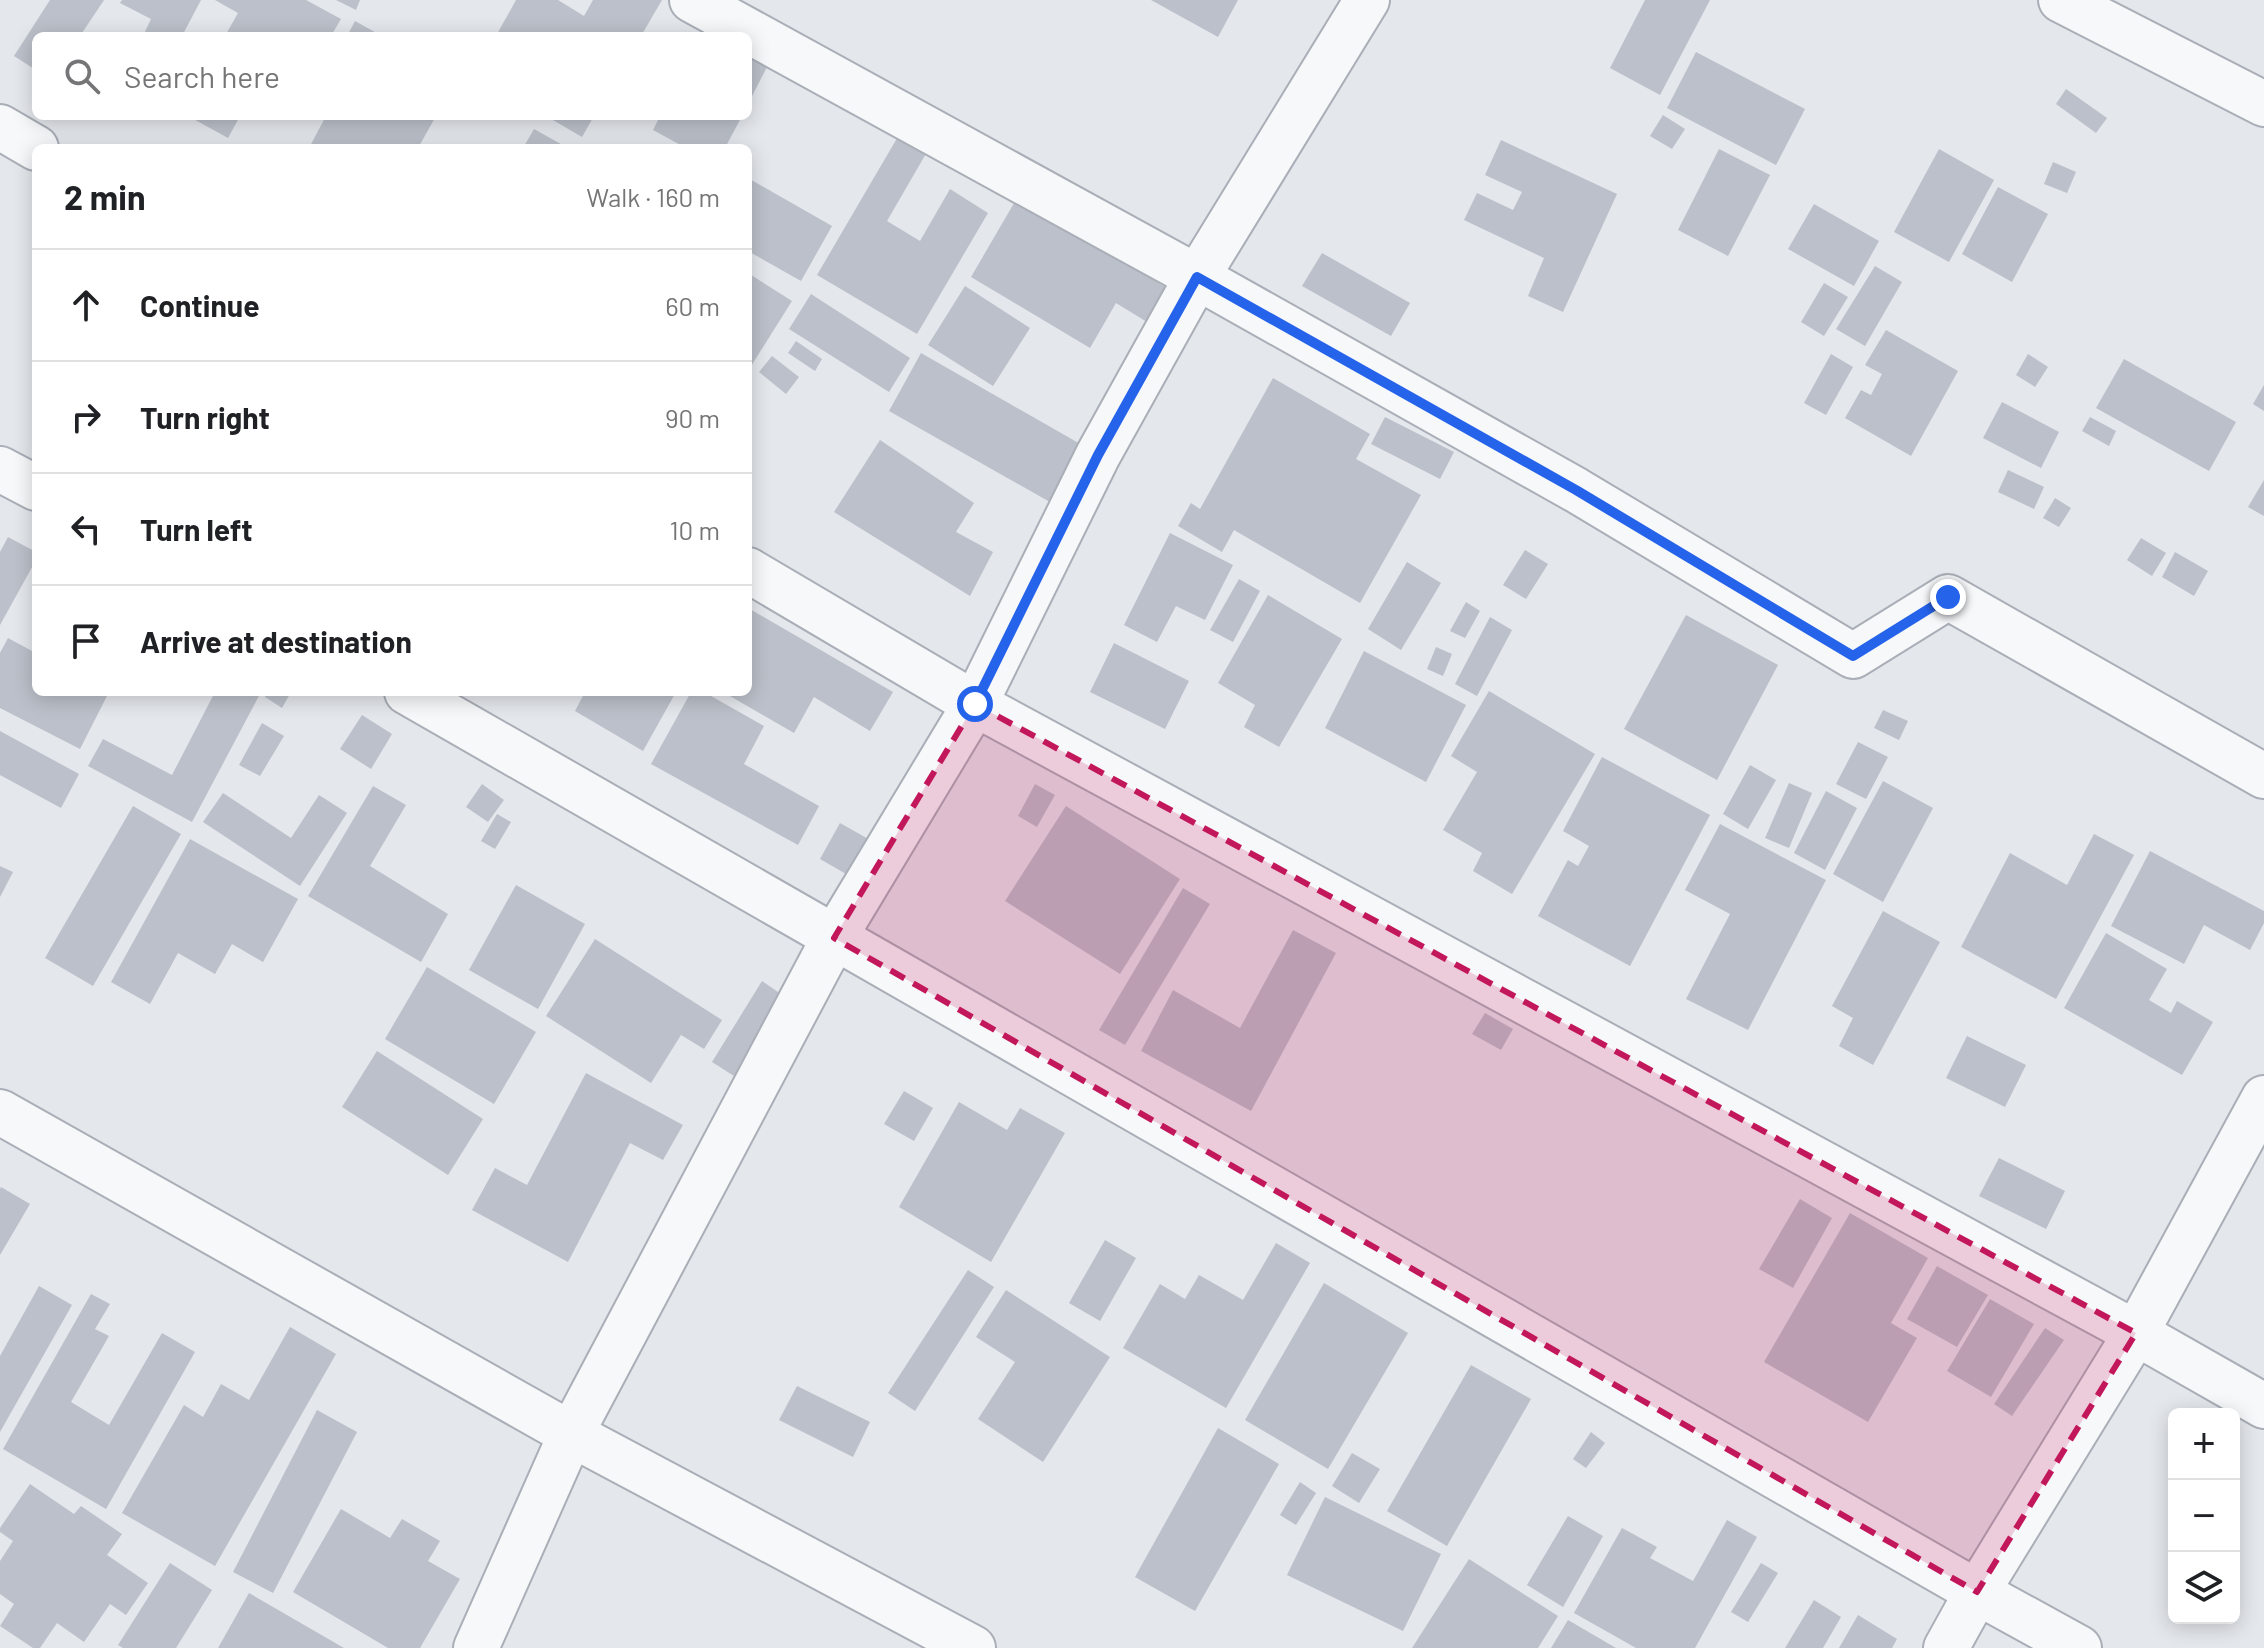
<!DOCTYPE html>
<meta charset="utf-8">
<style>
:root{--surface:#fff;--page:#f2f2f2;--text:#202124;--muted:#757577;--line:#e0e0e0}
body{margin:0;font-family:Barlow,sans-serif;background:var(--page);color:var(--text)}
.controls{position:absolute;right:24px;bottom:24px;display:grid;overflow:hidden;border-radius:12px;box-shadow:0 4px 20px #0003}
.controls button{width:72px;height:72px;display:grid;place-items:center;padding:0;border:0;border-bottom:2px solid var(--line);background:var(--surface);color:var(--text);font:40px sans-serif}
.stop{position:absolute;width:24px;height:24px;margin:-18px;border:6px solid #2563eb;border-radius:50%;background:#fff}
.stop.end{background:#2563eb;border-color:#fff;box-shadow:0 2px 8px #0008}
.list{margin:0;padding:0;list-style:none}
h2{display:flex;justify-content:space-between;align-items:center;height:104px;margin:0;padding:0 32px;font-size:34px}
h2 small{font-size:26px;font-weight:400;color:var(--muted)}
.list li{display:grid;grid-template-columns:52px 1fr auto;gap:24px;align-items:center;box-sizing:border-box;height:112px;padding:0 32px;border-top:2px solid var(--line)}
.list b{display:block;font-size:30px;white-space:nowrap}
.list em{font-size:26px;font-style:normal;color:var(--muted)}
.icon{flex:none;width:44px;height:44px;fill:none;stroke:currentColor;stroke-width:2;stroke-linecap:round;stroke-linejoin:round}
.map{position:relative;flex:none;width:2264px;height:1648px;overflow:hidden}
.search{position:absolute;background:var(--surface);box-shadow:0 4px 20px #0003;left:32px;top:32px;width:720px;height:88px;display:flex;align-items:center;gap:20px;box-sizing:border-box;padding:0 28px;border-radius:12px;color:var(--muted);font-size:30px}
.panel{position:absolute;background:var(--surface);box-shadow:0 4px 20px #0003;left:32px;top:144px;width:720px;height:552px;border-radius:12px}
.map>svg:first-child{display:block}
</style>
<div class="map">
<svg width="2264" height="1648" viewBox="0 0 2264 1648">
<rect width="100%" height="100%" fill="#e4e7ec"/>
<!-- building -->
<path fill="#bbc0ca" d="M 50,0 L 104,0 L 80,36 L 36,36 L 36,70 L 14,56 Z
M 122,0 L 201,0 L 182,36 L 143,36 L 151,19 L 120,3 Z
M 215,0 L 306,0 L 341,19 L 331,36 L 225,36 L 238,13 Z
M 336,0 L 360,0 L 356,10 Z
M 516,0 L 558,0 L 584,16 L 593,0 L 662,0 L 641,36 L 496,36 Z
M 1151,0 L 1238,0 L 1218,37 Z
M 1645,0 L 1710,0 L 1660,95 L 1610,68 Z
M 355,21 L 382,36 L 347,36 Z
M 1696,52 L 1805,109 L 1776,165 L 1667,108 Z
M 748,57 L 767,67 L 748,104 Z
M 2066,89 L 2107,118 L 2096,133 L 2056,104 Z
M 1663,115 L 1685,129 L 1672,149 L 1650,136 Z
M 188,116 L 240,116 L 228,138 Z
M 326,116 L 436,116 L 418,148 L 309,148 Z
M 546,116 L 594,116 L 582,137 Z
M 660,116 L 742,116 L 725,148 L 686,148 L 653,130 Z
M 903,128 L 931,145 L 887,221 L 920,241 L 950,189 L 988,213 L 917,334 L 817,275 Z
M 534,129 L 568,148 L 523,148 Z
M 1501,140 L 1617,194 L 1563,312 L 1528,296 L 1544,258 L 1464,220 L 1477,193 L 1513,210 L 1522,192 L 1485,175 Z
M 1719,149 L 1770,175 L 1728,256 L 1678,230 Z
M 1939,149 L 1994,180 L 1949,262 L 1894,232 Z
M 2053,162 L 2076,172 L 2067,193 L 2044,184 Z
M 748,178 L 832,226 L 801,281 L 748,251 Z
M 1998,187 L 2048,214 L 2012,282 L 1962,254 Z
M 1017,198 L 1180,296 L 1160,330 L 1116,303 L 1090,348 L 971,277 Z
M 1814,204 L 1879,241 L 1854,286 L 1788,249 Z
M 1322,253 L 1410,303 L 1391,336 L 1302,286 Z
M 1875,266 L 1902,282 L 1865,346 L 1836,329 Z
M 748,273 L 792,301 L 748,371 Z
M 1824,283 L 1848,297 L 1824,336 L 1801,322 Z
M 965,286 L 1030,328 L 993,386 L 928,345 Z
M 811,294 L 910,358 L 889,392 L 789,329 Z
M 1886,330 L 1958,371 L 1911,456 L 1845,418 L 1861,390 L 1871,395 L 1882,374 L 1865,365 Z
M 796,341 L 822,359 L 815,371 L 788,353 Z
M 921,353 L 1096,453 L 1064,510 L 889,411 Z
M 1831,354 L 1853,367 L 1826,415 L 1804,403 Z
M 2028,354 L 2048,367 L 2035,387 L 2016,375 Z
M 772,356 L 799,377 L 786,394 L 759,372 Z
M 2124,359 L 2236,422 L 2209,471 L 2096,408 Z
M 1273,378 L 1370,434 L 1356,459 L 1421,495 L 1360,603 L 1234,530 L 1222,552 L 1178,526 L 1191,503 L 1200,509 Z
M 2264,385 L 2264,411 L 2253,404 Z
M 2002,402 L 2059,432 L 2041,468 L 1983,438 Z
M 1385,417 L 1454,452 L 1440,479 L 1371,444 Z
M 2090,417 L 2116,431 L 2109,446 L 2082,431 Z
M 880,440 L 974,503 L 956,532 L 993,552 L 970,596 L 834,512 Z
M 2008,470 L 2044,487 L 2034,509 L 1998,492 Z
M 2264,480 L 2264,516 L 2248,507 Z
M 2055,498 L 2071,508 L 2059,527 L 2043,518 Z
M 1170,533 L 1233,565 L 1205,620 L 1176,606 L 1157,642 L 1124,625 Z
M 8,537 L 36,552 L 36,560 L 0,625 L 0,552 Z
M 2141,538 L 2166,553 L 2152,576 L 2127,560 Z
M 1525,550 L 1548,564 L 1526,599 L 1503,585 Z
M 2175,552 L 2208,571 L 2194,596 L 2162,577 Z
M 1407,562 L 1441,583 L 1401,650 L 1368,629 Z
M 1239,579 L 1260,591 L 1233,642 L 1210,630 Z
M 1268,595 L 1342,639 L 1279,747 L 1244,727 L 1255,705 L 1218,683 Z
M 1466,602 L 1480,611 L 1465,638 L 1450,631 Z
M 748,608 L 893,692 L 870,731 L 814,697 L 794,733 L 723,692 L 748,692 Z
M 1686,615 L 1778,665 L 1717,780 L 1624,729 Z
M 1490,617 L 1512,630 L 1477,696 L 1455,684 Z
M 8,638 L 32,651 L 36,643 L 36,692 L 109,692 L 80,749 L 0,708 L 0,653 Z
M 1114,643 L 1189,681 L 1165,729 L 1090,692 Z
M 1436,647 L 1452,654 L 1443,676 L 1427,669 Z
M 1364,651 L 1466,705 L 1426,782 L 1325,728 Z
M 1489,691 L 1595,754 L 1512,894 L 1473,871 L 1482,853 L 1443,830 L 1477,772 L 1451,756 Z
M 215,692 L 261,692 L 192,822 L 88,766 L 103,739 L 172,775 Z
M 268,692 L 291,692 L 282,708 L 265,697 Z
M 585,692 L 676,692 L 643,751 L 575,711 Z
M 691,692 L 704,692 L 764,726 L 744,764 L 819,806 L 798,845 L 651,764 Z
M 1883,710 L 1908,721 L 1899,740 L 1874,728 Z
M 362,715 L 392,734 L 371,769 L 340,749 Z
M 262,723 L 284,736 L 260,776 L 239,765 Z
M 0,731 L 79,774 L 61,808 L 0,775 Z
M 1858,742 L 1888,757 L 1866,799 L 1836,784 Z
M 1602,757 L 1710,815 L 1630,966 L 1538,916 L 1568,860 L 1578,866 L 1589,846 L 1563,831 Z
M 1750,765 L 1776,780 L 1748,829 L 1723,814 Z
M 1883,781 L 1933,808 L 1883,902 L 1833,874 Z
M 1789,783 L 1812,793 L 1789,848 L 1765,838 Z
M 482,784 L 504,800 L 488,822 L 466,807 Z
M 1035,784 L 1055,795 L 1037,827 L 1018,816 Z
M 373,786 L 406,805 L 370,866 L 448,914 L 421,962 L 308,896 Z
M 1826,791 L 1857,808 L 1825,870 L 1794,853 Z
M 223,793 L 291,838 L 319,795 L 347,813 L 300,886 L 203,822 Z
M 133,806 L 181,834 L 93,986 L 45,958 Z
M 1066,806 L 1180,879 L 1120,974 L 1005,901 Z
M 497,814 L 511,822 L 495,849 L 481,841 Z
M 840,823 L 879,845 L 860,882 L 820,859 Z
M 1720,824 L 1826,880 L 1748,1030 L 1686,999 L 1730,914 L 1685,890 Z
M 2094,834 L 2134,855 L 2056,999 L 1961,947 L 2010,853 L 2067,885 Z
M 190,839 L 298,899 L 263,962 L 232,944 L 215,974 L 178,953 L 150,1004 L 111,982 Z
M 2150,851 L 2264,911 L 2264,923 L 2250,950 L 2204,925 L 2184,964 L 2111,926 Z
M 0,866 L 13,872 L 0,897 Z
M 516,885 L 585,924 L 538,1009 L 469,970 Z
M 1183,888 L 1210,904 L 1125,1045 L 1099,1030 Z
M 1883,911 L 1940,942 L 1873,1065 L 1839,1046 L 1853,1018 L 1832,1006 Z
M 1293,930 L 1336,953 L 1251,1111 L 1141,1051 L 1173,990 L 1240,1028 Z
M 2106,933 L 2167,969 L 2149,1000 L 2171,1013 L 2177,1001 L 2213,1022 L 2182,1075 L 2064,1008 Z
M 595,939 L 722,1020 L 704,1049 L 681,1035 L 651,1083 L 546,1016 Z
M 427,967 L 536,1032 L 494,1104 L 385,1039 Z
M 762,981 L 794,1003 L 745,1083 L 712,1062 Z
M 1485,1013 L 1513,1029 L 1501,1050 L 1472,1034 Z
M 1967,1036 L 2026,1065 L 2005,1107 L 1946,1078 Z
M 377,1051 L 483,1119 L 448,1175 L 342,1107 Z
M 586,1073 L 683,1125 L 663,1160 L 630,1143 L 568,1262 L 472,1210 L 495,1168 L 527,1185 Z
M 904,1091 L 933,1108 L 914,1141 L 884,1124 Z
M 959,1102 L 1007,1130 L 1020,1108 L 1065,1133 L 991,1262 L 899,1207 Z
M 1999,1158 L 2065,1191 L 2046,1229 L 1979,1196 Z
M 1,1187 L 30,1204 L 0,1255 L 0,1189 Z
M 1800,1199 L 1832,1218 L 1793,1288 L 1759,1269 Z
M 1850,1213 L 1928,1258 L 1891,1323 L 1917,1338 L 1868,1422 L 1764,1362 Z
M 1105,1240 L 1136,1258 L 1100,1321 L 1069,1303 Z
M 1276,1243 L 1310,1263 L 1226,1408 L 1123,1348 L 1160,1284 L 1185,1299 L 1199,1275 L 1243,1300 Z
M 1937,1266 L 1988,1295 L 1957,1347 L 1907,1319 Z
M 968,1270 L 994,1287 L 915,1411 L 888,1393 Z
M 1324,1283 L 1408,1333 L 1328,1469 L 1245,1420 Z
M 39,1286 L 72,1305 L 0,1432 L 0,1356 Z
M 1006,1290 L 1110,1357 L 1043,1462 L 978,1419 L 1015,1362 L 976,1337 Z
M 91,1294 L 110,1304 L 95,1329 L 109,1336 L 71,1402 L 109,1425 L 162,1333 L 195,1352 L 106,1509 L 3,1449 Z
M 1990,1299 L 2034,1324 L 1991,1397 L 1947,1371 Z
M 290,1327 L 336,1354 L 215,1566 L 122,1513 L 184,1405 L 203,1417 L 221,1384 L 249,1400 Z
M 2045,1328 L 2064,1340 L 2012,1416 L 1994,1404 Z
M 1471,1365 L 1531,1399 L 1447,1546 L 1387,1511 Z
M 797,1386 L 870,1422 L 853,1457 L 779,1420 Z
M 317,1410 L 357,1432 L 273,1593 L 233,1572 Z
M 1218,1428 L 1279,1464 L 1195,1611 L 1135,1577 Z
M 1591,1432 L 1605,1443 L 1586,1468 L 1573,1459 Z
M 1352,1453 L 1380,1469 L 1359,1503 L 1332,1486 Z
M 1300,1482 L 1316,1493 L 1296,1525 L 1280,1515 Z
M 30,1484 L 74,1514 L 81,1506 L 122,1534 L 107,1555 L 148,1583 L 126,1615 L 110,1604 L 84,1642 L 57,1623 L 40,1648 L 33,1648 L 0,1626 L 14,1604 L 0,1594 L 0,1561 L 13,1541 L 0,1532 L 0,1528 Z
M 1325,1497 L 1441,1554 L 1403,1631 L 1287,1575 Z
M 341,1509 L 390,1538 L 402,1519 L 440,1541 L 428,1561 L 460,1579 L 420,1648 L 388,1648 L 293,1592 Z
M 1568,1516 L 1603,1536 L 1563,1607 L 1527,1585 Z
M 1727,1520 L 1757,1537 L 1695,1648 L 1636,1648 L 1574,1613 L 1622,1528 L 1657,1547 L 1650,1558 L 1693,1581 Z
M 1469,1559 L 1558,1616 L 1538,1648 L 1412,1648 Z
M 170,1563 L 212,1590 L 176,1648 L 123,1648 L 118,1645 Z
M 1761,1563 L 1778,1573 L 1748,1622 L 1731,1612 Z
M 249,1593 L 344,1648 L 218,1648 Z
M 1814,1600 L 1841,1617 L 1823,1648 L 1785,1648 Z
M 1858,1615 L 1897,1639 L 1892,1648 L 1839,1648 Z
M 1568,1620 L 1616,1648 L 1551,1648 Z"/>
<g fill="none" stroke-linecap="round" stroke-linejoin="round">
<defs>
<path id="minor" d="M 692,0 L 1197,277 L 1576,490 L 1853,656 L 1948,597 L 2264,776
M 2061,0 L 2264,104
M 0,127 L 36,148
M 0,469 L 36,488
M 748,570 L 975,704 L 2136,1333 L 2264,1406
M 407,692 L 1977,1592 L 2079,1648
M 0,1112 L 571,1434 L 973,1648
M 476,1648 L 571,1434 L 834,938 L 975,704 L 1098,455 L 1197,277 L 1367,0
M 1946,1648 L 1977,1592 L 2136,1333 L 2264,1098"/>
</defs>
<!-- minor casing -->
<use href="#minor" stroke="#a9aeb7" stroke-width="48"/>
<!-- minor -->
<use href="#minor" stroke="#f7f8fa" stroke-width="44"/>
</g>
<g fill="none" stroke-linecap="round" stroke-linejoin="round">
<!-- route -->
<path stroke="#2563eb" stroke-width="10" d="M 975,704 L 1098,455 L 1197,277 L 1576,490 L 1853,656 L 1948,597"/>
</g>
<!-- marked area -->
<path fill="#c2185b" fill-opacity="0.2" stroke="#c2185b" stroke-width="6" stroke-dasharray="16 10" stroke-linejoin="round" d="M 975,704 L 2136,1333 L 1977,1592 L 834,938 Z"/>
</svg>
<div class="controls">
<button>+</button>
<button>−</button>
<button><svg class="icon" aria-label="layers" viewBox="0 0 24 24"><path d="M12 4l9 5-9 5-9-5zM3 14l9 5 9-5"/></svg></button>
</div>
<div class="stop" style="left:975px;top:704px"></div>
<div class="stop end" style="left:1948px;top:597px"></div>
<div class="search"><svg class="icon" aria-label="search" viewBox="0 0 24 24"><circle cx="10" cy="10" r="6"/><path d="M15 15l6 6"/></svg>Search here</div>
<section class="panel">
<h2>2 min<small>Walk · 160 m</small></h2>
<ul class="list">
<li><svg class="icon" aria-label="ahead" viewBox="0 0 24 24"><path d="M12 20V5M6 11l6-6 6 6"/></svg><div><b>Continue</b></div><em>60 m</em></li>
<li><svg class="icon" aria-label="right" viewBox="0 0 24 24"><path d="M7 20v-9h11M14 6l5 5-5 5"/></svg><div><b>Turn right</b></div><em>90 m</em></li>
<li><svg class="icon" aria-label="left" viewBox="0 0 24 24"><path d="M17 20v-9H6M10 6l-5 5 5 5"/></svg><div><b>Turn left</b></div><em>10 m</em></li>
<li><svg class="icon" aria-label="arrive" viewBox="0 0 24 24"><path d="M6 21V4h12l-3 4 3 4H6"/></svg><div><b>Arrive at destination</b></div></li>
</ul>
</section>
</div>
